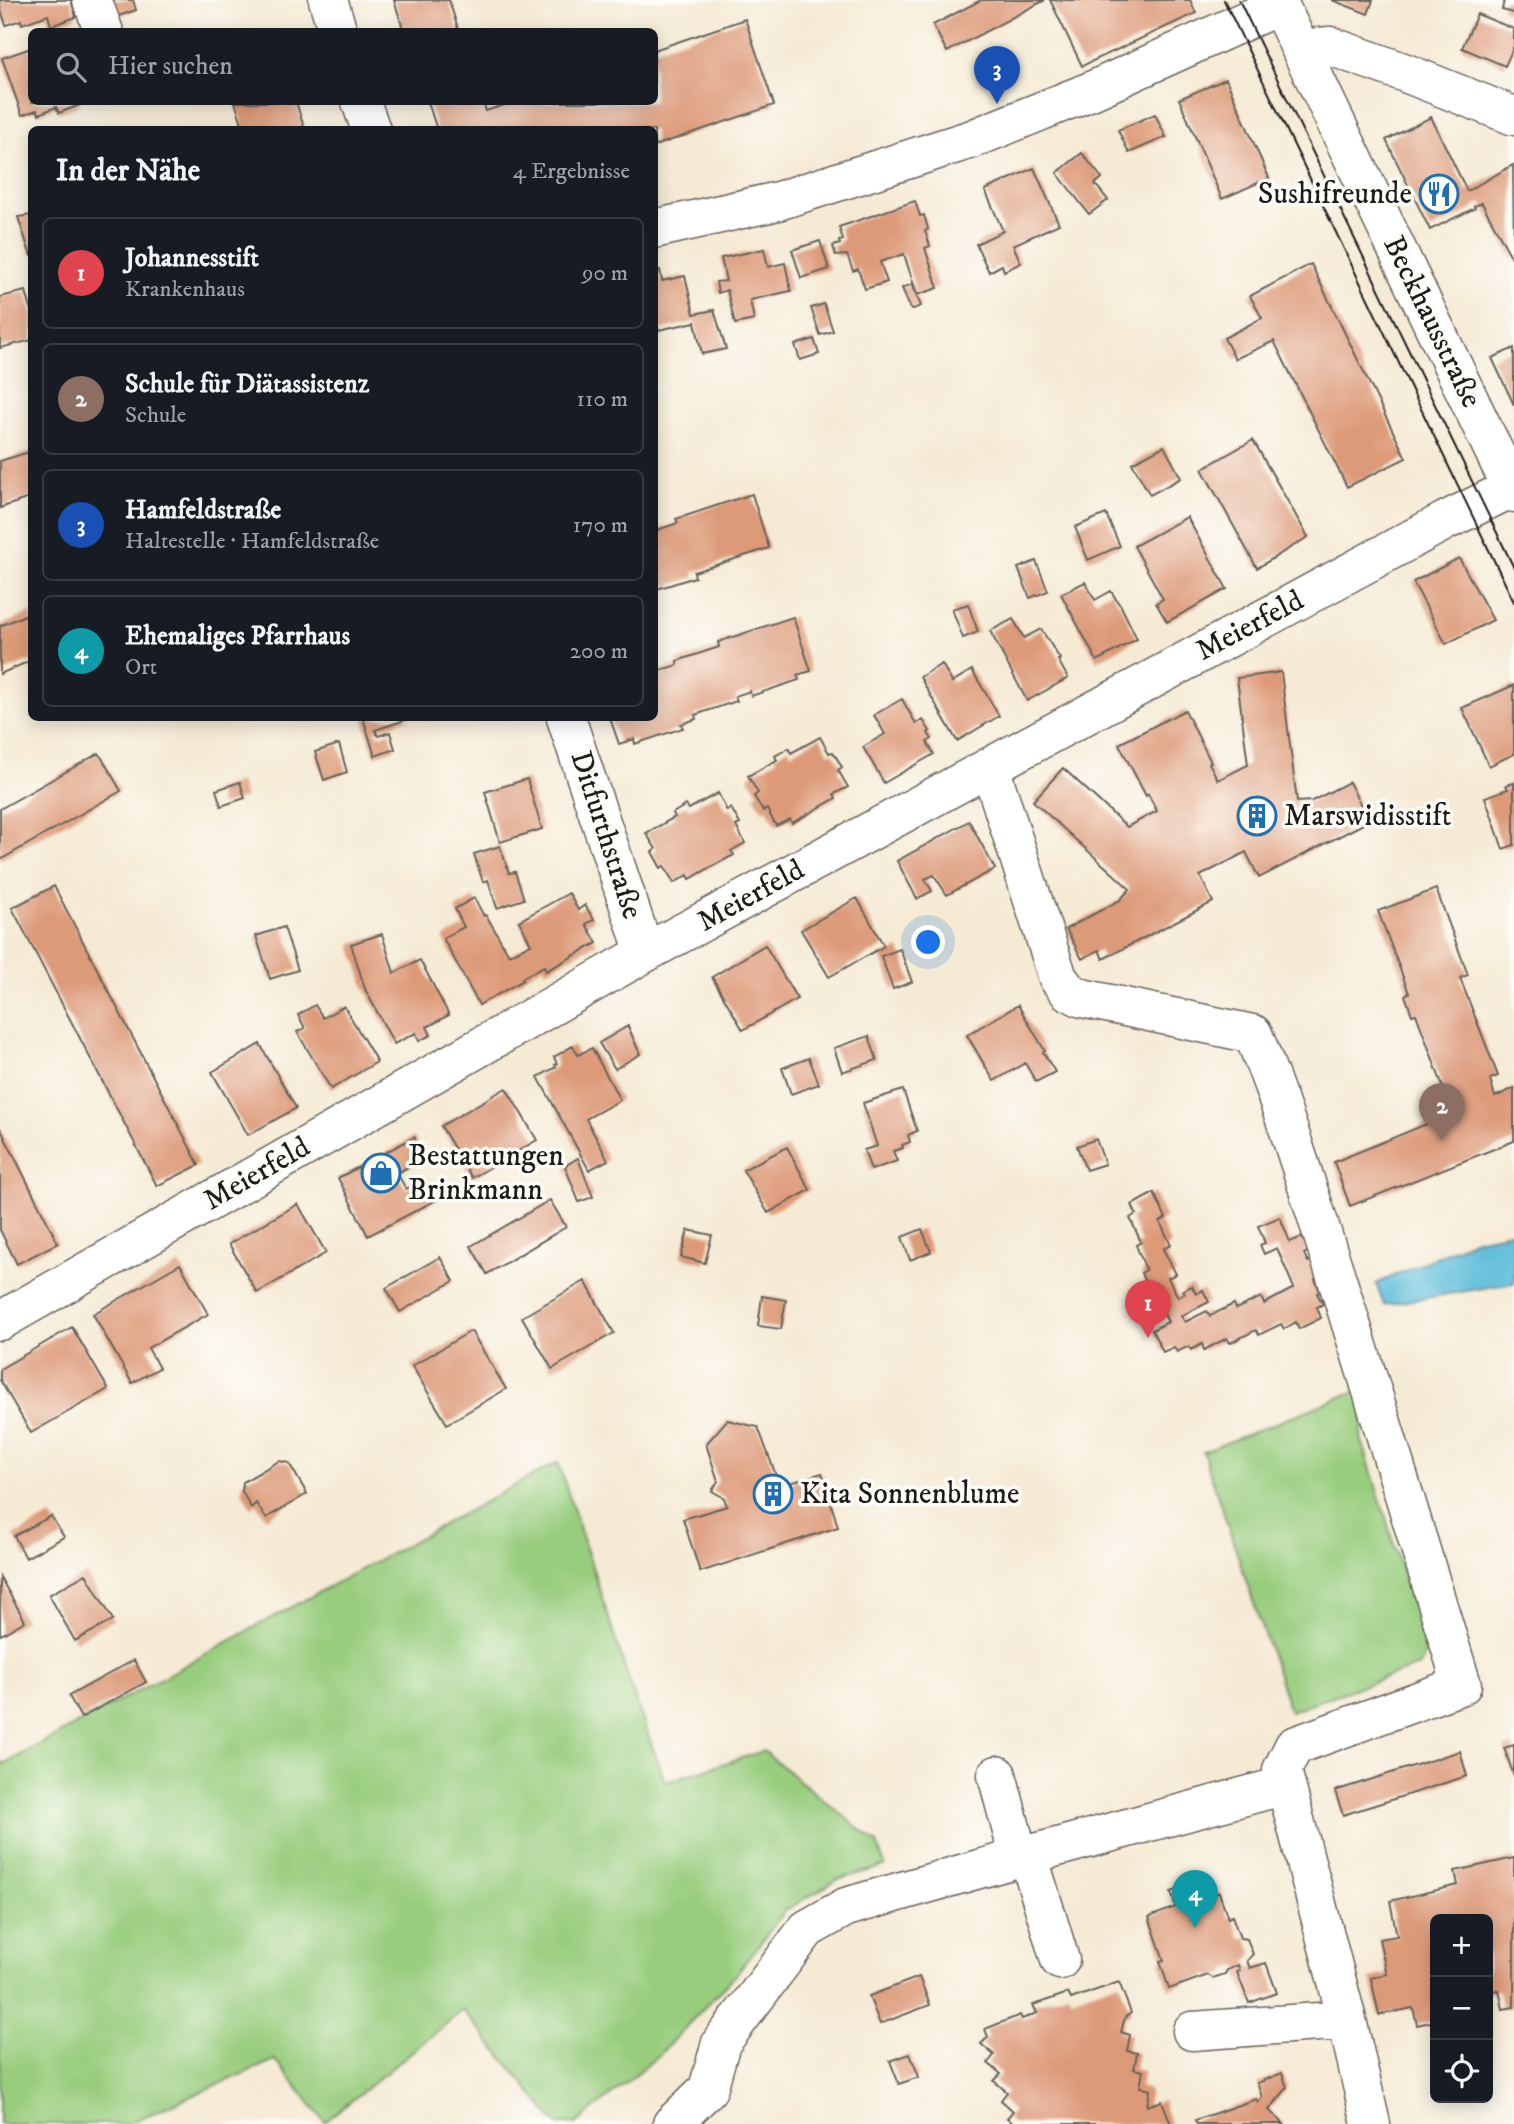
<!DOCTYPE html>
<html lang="de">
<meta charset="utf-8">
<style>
:root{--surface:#171b24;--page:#242831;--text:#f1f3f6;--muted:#9ea1a6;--line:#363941;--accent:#2563eb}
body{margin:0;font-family:"IM FELL DW Pica",serif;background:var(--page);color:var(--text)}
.controls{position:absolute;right:21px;bottom:21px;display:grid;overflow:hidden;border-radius:10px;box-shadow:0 4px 18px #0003}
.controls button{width:63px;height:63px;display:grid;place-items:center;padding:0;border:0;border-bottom:2px solid var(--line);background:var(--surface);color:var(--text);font:35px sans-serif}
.you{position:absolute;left:929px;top:943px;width:24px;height:24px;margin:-18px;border:5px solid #fff;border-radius:50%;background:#1a73e8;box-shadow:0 0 0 10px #1a73e833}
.badge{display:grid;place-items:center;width:46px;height:46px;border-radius:50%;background:var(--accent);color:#fff;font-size:23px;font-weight:700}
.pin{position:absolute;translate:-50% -58px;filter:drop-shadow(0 2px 4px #0008)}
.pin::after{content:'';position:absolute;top:37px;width:24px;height:21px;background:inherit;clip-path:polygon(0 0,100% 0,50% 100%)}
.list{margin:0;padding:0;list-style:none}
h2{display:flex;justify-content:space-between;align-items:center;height:91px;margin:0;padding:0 28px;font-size:30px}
h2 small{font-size:23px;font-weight:400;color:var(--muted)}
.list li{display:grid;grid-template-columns:46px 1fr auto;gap:21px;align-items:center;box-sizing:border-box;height:112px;margin:0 14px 14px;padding:0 14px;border:2px solid var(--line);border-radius:10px}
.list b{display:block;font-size:26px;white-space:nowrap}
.list p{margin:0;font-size:23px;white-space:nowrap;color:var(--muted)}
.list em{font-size:23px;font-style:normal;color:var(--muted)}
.icon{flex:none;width:38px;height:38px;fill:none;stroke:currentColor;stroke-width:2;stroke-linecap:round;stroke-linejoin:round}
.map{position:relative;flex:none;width:1514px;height:2124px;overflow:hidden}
.search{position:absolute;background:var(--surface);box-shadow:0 4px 18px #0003;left:28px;top:28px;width:630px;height:77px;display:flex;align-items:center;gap:18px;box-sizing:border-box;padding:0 24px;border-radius:10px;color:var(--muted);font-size:26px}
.panel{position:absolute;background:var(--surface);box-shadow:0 4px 18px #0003;left:28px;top:126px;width:630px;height:595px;border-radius:10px}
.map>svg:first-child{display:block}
</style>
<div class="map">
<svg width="1514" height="2124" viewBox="0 0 1514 2124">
<rect width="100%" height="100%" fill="#fdfcf7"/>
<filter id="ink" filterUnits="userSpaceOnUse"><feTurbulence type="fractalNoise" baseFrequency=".0143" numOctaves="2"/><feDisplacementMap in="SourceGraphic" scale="14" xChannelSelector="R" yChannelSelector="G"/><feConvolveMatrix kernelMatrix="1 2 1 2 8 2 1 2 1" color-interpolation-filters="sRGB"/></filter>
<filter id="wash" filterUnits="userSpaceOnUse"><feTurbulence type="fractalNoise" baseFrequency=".00686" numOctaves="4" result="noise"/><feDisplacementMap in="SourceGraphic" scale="28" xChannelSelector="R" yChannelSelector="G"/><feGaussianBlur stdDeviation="1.57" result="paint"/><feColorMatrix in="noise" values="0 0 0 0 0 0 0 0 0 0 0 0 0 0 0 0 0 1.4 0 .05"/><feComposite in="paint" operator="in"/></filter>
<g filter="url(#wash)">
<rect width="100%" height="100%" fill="#f5ead4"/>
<!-- green -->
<path fill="#99cd7e" stroke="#5a744d" stroke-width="2" d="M 1358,1390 L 1364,1410 L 1361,1438 L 1426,1648 L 1424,1658 L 1419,1666 L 1290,1711 L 1203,1452 Z
M 558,1462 L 634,1696 L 665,1782 L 763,1751 L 877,1843 L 885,1866 L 837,1880 L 786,1910 L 735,1975 L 659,2055 L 576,2124 L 557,2124 L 463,2010 L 325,2122 L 275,2060 L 127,2124 L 0,2124 L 0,1766 Z"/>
<!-- water -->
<path fill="#5bbcd9" stroke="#3c6c7a" stroke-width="2" d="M 1514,1231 L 1514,1283 L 1384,1305 L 1376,1284 L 1476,1239 Z"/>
<g id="blocks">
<!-- building -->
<path fill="#dd9a78" d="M 0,0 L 71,0 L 76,17 L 51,26 L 48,15 L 22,24 L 21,20 L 6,25 L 0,7 Z
M 103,0 L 133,0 L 136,10 L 110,19 Z
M 394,0 L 449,0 L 459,32 L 404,32 Z
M 981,0 L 1045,0 L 947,52 L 933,25 Z
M 1050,0 L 1190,0 L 1196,13 L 1082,66 Z
M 1332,0 L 1373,0 L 1368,14 Z
M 1504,0 L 1514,0 L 1514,13 L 1502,10 Z
M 1477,14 L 1514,29 L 1514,46 L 1505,66 L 1462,48 Z
M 745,19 L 774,105 L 654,146 L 654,130 L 437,130 L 428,102 L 483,102 L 486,111 L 513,102 L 654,102 L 654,50 Z
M 31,48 L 32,102 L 78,102 L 80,105 L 59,113 L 56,107 L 39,114 L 37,110 L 22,115 L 2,58 Z
M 1226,79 L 1269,178 L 1222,199 L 1179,99 Z
M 235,102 L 296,102 L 305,130 L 244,130 Z
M 1155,114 L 1166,137 L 1129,153 L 1118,130 Z
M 1431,117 L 1467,191 L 1513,165 L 1514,262 L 1482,203 L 1474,206 L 1475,208 L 1430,230 L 1386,140 Z
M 1082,153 L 1102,178 L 1095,184 L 1108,200 L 1089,214 L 1057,173 Z
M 1034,168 L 1059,224 L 1013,245 L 1021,263 L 1004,271 L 1002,265 L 989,272 L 976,244 L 1003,231 L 985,190 Z
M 915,201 L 920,216 L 924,215 L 928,229 L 925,231 L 930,246 L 925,248 L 938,288 L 917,295 L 904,254 L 880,262 L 887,282 L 865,289 L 858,269 L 853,271 L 847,255 L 836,256 L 833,246 L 840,244 L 839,241 L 843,240 L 839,227 Z
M 32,215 L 32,256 L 31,256 L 18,217 Z
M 820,241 L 829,269 L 801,278 L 792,250 Z
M 764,249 L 768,267 L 785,263 L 791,291 L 750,300 L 754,320 L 735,324 L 727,290 L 718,293 L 716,282 L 726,281 L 721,258 Z
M 1311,264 L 1406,458 L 1347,487 L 1274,341 L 1235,359 L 1224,338 L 1262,318 L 1250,296 Z
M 660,270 L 662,281 L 685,276 L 694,314 L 714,310 L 726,349 L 702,354 L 695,322 L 654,331 L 654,271 Z
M 912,284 L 921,306 L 911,310 L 902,288 Z
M 26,291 L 32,313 L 32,340 L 0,348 L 0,297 Z
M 824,304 L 833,331 L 820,335 L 811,308 Z
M 814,339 L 819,354 L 800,360 L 795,345 Z
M 1514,348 L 1514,405 L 1492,358 Z
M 1253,440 L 1308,537 L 1257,568 L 1202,469 Z
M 1164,446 L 1181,478 L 1150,495 L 1132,463 Z
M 32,451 L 32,497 L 0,508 L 0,461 Z
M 752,494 L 769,548 L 694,572 L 695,577 L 654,590 L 654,531 L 678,523 L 676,519 Z
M 1106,514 L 1120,546 L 1088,560 L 1075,527 Z
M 1187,517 L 1227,589 L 1167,622 L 1156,603 L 1163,599 L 1134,546 Z
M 1459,558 L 1493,620 L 1446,644 L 1413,582 Z
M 1036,561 L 1048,591 L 1030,598 L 1018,568 Z
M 1085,582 L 1095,600 L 1111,591 L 1119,604 L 1120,604 L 1137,639 L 1097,661 L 1061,594 Z
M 968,604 L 978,632 L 963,638 L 952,609 Z
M 32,612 L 32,660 L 0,674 L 0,626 Z
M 793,617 L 811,671 L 797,675 L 799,680 L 751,696 L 750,691 L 735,696 L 737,701 L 695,715 L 696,719 L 681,724 L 683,728 L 635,744 L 634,739 L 619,744 L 610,718 L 654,718 L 654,672 L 678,665 L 677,661 L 719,647 L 718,642 Z
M 1013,619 L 1024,638 L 1041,629 L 1060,659 L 1058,660 L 1068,678 L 1027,701 L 990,631 Z
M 942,664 L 952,682 L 972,670 L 999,716 L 957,741 L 920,677 Z
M 1281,672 L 1297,802 L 1312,801 L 1349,782 L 1369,821 L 1259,878 L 1246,852 L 1200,876 L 1213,902 L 1103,959 L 1099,950 L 1082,959 L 1066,929 L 1120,900 L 1130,889 L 1033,801 L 1063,768 L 1127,827 L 1157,811 L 1148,794 L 1146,796 L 1119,744 L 1185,710 L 1211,762 L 1209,763 L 1218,780 L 1248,765 L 1237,678 Z
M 1514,685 L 1514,754 L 1489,766 L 1462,708 Z
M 902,699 L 916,724 L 923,720 L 930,731 L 928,733 L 932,739 L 927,742 L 934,754 L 884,783 L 863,747 L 885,734 L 874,715 Z
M 363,718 L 411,718 L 375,730 L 378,736 L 390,732 L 395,749 L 375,756 Z
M 820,737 L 829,753 L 833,752 L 842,767 L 838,770 L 848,787 L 834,794 L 836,798 L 792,823 L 790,819 L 776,826 L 767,809 L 763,811 L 754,796 L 758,793 L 748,776 L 777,760 L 775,756 L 789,748 L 791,753 Z
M 339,744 L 347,772 L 324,780 L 315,752 Z
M 99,753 L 121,791 L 0,860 L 0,809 Z
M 527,779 L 542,829 L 500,842 L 485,792 Z
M 240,782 L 245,798 L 221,806 L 216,790 Z
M 1514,783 L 1514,845 L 1503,849 L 1485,797 L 1508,789 L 1506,785 Z
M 718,793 L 727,811 L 731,808 L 740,824 L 736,826 L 745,843 L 731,851 L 734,855 L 711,867 L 690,879 L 688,875 L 674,883 L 664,866 L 661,868 L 652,852 L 656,849 L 646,833 L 675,817 L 673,813 L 686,805 L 689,809 Z
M 969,821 L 995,869 L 947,895 L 934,875 L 925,879 L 932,891 L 917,899 L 897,861 Z
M 500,846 L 509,873 L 515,872 L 524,899 L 497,908 L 488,880 L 483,882 L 474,854 Z
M 54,886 L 199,1165 L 157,1186 L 12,908 Z
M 1436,889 L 1468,975 L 1460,978 L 1498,1076 L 1490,1079 L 1495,1097 L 1514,1088 L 1514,1141 L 1350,1206 L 1334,1162 L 1456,1112 L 1450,1094 L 1446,1095 L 1416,1014 L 1412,1015 L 1405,995 L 1409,993 L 1378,911 Z
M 569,893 L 578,910 L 585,905 L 594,920 L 586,924 L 597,943 L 546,971 L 544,966 L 522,978 L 523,980 L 479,1005 L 443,938 L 464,927 L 455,909 L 474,898 L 484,916 L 486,915 L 509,955 L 531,944 L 519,921 Z
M 857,898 L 884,946 L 829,977 L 801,930 Z
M 284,927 L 298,970 L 270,979 L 256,936 Z
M 382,934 L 394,973 L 420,960 L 449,1015 L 427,1027 L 431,1035 L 419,1041 L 416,1033 L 394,1044 L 365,989 L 351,944 Z
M 765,945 L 797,999 L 743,1030 L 712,977 Z
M 900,949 L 912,982 L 893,989 L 881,956 Z
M 315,1005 L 323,1018 L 344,1006 L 377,1062 L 331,1089 L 297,1032 L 305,1028 L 298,1015 Z
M 1018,1005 L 1045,1051 L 1043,1052 L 1055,1072 L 1036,1082 L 1025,1063 L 994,1081 L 967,1035 Z
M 628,1026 L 640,1054 L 615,1069 L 599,1043 Z
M 869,1036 L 877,1060 L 842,1072 L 834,1048 Z
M 260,1044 L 296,1108 L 248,1135 L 212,1072 Z
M 573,1046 L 578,1055 L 592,1048 L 620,1100 L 586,1119 L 608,1160 L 589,1170 L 538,1077 L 556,1067 L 555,1065 L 557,1064 L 554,1057 Z
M 809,1058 L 819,1084 L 791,1094 L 782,1068 Z
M 506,1088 L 537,1140 L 472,1178 L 441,1126 Z
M 903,1090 L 917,1131 L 908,1135 L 910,1142 L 902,1145 L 903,1148 L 893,1151 L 897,1161 L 871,1170 L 864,1150 L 877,1146 L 863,1103 Z
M 0,1128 L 58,1243 L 17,1264 L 0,1230 Z
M 414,1137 L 425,1158 L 397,1173 L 406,1189 L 425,1179 L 436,1200 L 368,1236 L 338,1178 Z
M 1096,1139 L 1105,1164 L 1086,1170 L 1077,1146 Z
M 787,1147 L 810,1190 L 768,1213 L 743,1170 Z
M 578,1158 L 593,1197 L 579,1202 L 565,1166 Z
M 1154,1193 L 1166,1218 L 1160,1222 L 1171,1245 L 1163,1249 L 1176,1274 L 1168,1278 L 1178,1297 L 1185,1293 L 1183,1290 L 1192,1286 L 1196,1294 L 1203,1290 L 1209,1302 L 1181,1316 L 1185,1322 L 1207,1311 L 1210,1316 L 1234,1304 L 1236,1309 L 1261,1297 L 1264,1304 L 1294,1288 L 1277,1248 L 1264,1254 L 1260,1245 L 1265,1243 L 1258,1226 L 1280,1217 L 1290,1242 L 1302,1237 L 1309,1251 L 1304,1254 L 1308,1262 L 1313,1260 L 1320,1277 L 1315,1279 L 1320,1292 L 1317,1293 L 1323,1304 L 1317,1307 L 1321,1318 L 1299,1329 L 1296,1322 L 1284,1329 L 1281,1324 L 1259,1335 L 1256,1330 L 1230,1343 L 1227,1338 L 1204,1350 L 1202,1344 L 1191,1350 L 1189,1346 L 1177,1352 L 1174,1347 L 1163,1352 L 1152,1330 L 1168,1322 L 1163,1312 L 1152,1317 L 1145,1302 L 1152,1299 L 1141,1273 L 1146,1270 L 1136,1245 L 1141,1242 L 1130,1218 L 1136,1214 L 1132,1205 Z
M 550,1200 L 566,1227 L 487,1274 L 471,1246 Z
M 298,1204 L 326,1253 L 257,1293 L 229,1244 Z
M 922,1229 L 931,1252 L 910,1260 L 902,1237 Z
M 688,1230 L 712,1235 L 705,1263 L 681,1257 Z
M 440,1257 L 454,1281 L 400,1312 L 386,1288 Z
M 180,1264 L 208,1314 L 148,1348 L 159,1368 L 132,1383 L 93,1314 Z
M 585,1281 L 614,1333 L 552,1369 L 522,1317 Z
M 762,1296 L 786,1300 L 781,1329 L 758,1326 Z
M 72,1327 L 108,1389 L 31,1433 L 0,1380 L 0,1369 Z
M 471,1331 L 506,1389 L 447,1424 L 412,1366 Z
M 727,1420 L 758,1427 L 780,1486 L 822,1473 L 838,1527 L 700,1572 L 683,1519 L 727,1506 L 724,1498 L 712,1491 L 718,1481 L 706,1444 Z
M 279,1461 L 289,1463 L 307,1494 L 266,1518 L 256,1503 L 251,1508 L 242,1491 L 243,1482 Z
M 51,1516 L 64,1537 L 26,1558 L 14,1536 Z
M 86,1574 L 113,1620 L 75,1641 L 49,1595 Z
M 0,1577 L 25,1621 L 1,1635 L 0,1632 Z
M 134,1660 L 146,1682 L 81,1718 L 69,1696 Z
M 1514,1745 L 1514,1776 L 1504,1748 Z
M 1460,1751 L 1467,1776 L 1343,1815 L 1335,1791 Z
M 1514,1858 L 1514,2007 L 1503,2009 L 1499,1990 L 1488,1992 L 1488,1919 L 1435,1919 L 1435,2021 L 1417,2025 L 1413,2008 L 1379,2015 L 1371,1978 L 1387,1974 L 1379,1939 L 1397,1936 L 1390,1901 L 1458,1885 L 1455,1871 Z
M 1185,1887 L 1191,1903 L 1219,1892 L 1228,1918 L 1232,1916 L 1240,1938 L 1247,1939 L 1253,1954 L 1247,1961 L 1250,1968 L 1266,1963 L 1277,1993 L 1249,2003 L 1237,1972 L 1240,1971 L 1238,1965 L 1227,1970 L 1225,1974 L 1213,1978 L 1208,1975 L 1169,1989 L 1160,1961 L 1164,1960 L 1149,1917 L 1176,1907 L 1171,1892 Z
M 919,1977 L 930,2005 L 880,2024 L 869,1996 Z
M 1119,1982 L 1131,2013 L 1125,2017 L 1121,2032 L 1130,2035 L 1127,2051 L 1137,2053 L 1134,2069 L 1143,2071 L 1140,2087 L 1150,2090 L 1147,2106 L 1162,2101 L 1171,2124 L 1014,2124 L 1007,2118 L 1013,2111 L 1001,2100 L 1007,2092 L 994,2081 L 1001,2074 L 988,2063 L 994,2055 L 981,2044 L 988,2037 L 985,2029 L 1020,2015 L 1022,2019 L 1037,2013 L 1033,2005 L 1045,2001 L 1068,1993 L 1071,1999 Z
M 910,2054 L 919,2077 L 899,2084 L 890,2061 Z
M 1282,2073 L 1287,2088 L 1269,2110 L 1284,2124 L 1197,2124 L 1195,2120 L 1256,2099 L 1258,2102 L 1262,2097 L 1257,2083 Z"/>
</g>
</g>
<g filter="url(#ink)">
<use href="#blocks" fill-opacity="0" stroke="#68645c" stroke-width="2"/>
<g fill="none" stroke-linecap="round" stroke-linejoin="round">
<defs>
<path id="minor" d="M 92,0 L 104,32
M 328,0 L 338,32
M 1277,0 L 1514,493
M 1302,52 L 1311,48 L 1330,46 L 1403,72 L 1514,116
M 361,102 L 371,130
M 654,229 L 778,201 L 972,139 L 1091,91 L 1280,5
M 566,718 L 645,953
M 990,767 L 1058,978 L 1068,991 L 1082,998 L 1253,1034 C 1285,1111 1308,1191 1334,1270 C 1378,1408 1420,1547 1462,1685 L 1294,1746 L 1282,1770 L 1347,2020 L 1371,2124
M 0,1321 L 645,953 L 1445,521 L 1512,488
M 997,1775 L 1019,1858
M 1028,1855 L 1060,1960
M 1192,2031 L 1347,2020
M 672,2124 L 708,2089 L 721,2043 L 807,1929 L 846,1907 L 1028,1855 L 1286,1785"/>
</defs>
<!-- minor casing -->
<use href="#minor" stroke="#68645c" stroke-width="41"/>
<!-- minor -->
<use href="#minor" stroke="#fff" stroke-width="38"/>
<!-- tram -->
<path stroke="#1c1c1c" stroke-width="2" d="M 1224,0 L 1514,602
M 1239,0 L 1514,568"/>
</g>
</g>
<!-- icons -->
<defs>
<symbol id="restaurant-ring" viewBox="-11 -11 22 22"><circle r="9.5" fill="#fdfcf7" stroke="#1f6fb2" stroke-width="1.5"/><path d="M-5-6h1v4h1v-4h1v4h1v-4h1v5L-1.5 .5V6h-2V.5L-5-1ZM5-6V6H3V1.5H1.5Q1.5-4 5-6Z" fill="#1f6fb2"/></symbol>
<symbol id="building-ring" viewBox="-11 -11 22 22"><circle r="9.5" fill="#fdfcf7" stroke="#1f6fb2" stroke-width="1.5"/><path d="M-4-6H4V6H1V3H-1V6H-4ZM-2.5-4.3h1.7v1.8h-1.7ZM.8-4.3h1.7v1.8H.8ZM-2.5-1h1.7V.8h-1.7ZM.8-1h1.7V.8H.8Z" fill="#1f6fb2"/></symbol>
<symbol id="shop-ring" viewBox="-11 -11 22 22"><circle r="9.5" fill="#fdfcf7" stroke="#1f6fb2" stroke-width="1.5"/><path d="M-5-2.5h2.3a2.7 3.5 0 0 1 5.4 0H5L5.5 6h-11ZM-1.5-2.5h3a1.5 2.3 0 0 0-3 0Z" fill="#1f6fb2"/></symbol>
</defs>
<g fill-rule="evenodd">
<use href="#restaurant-ring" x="1417" y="172" width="44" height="44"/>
<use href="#building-ring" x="1235" y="794" width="44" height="44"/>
<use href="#shop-ring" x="359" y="1151" width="44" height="44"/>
<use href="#building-ring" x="751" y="1472" width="44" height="44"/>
</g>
<g text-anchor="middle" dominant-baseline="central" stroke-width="7" stroke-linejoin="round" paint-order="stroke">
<!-- poi labels -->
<g font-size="30" fill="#1c1c1c" stroke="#fdfcf7" text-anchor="start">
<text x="1412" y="194" text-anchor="end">Sushifreunde</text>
<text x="1284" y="816">Marswidisstift</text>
<text x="408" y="1156">Bestattungen<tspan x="408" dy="34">Brinkmann</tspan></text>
<text x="800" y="1494">Kita Sonnenblume</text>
</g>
<!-- street labels -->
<g font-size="30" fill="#1c1c1c" stroke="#fdfcf7">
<text transform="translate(1432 322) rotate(64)">Beckhausstraße</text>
<text transform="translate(1250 626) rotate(-28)">Meierfeld</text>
<text transform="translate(606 835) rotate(72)">Ditfurthstraße</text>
<text transform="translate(751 896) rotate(-29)">Meierfeld</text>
<text transform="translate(257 1174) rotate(-30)">Meierfeld</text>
</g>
</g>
</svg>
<div class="controls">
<button>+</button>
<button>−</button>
<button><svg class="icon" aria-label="locate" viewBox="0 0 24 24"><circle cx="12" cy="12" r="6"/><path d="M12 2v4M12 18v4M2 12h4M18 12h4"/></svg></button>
</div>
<div class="you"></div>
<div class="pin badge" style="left:1148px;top:1338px;background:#e0444e">1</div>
<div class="pin badge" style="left:1442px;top:1141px;background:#8d6e63">2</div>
<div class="pin badge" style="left:997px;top:104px;background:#1a4fb4">3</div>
<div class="pin badge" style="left:1195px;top:1928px;background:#0f9aa8">4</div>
<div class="search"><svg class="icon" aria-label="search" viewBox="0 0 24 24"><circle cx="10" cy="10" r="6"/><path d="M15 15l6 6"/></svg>Hier suchen</div>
<section class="panel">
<h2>In der Nähe<small>4 Ergebnisse</small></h2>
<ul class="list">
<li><span class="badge" style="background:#e0444e">1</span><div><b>Johannesstift</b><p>Krankenhaus</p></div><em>90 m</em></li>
<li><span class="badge" style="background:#8d6e63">2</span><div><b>Schule für Diätassistenz</b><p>Schule</p></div><em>110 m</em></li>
<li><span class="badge" style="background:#1a4fb4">3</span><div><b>Hamfeldstraße</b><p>Haltestelle · Hamfeldstraße</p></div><em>170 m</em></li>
<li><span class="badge" style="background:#0f9aa8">4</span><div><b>Ehemaliges Pfarrhaus</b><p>Ort</p></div><em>200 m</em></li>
</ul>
</section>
</div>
